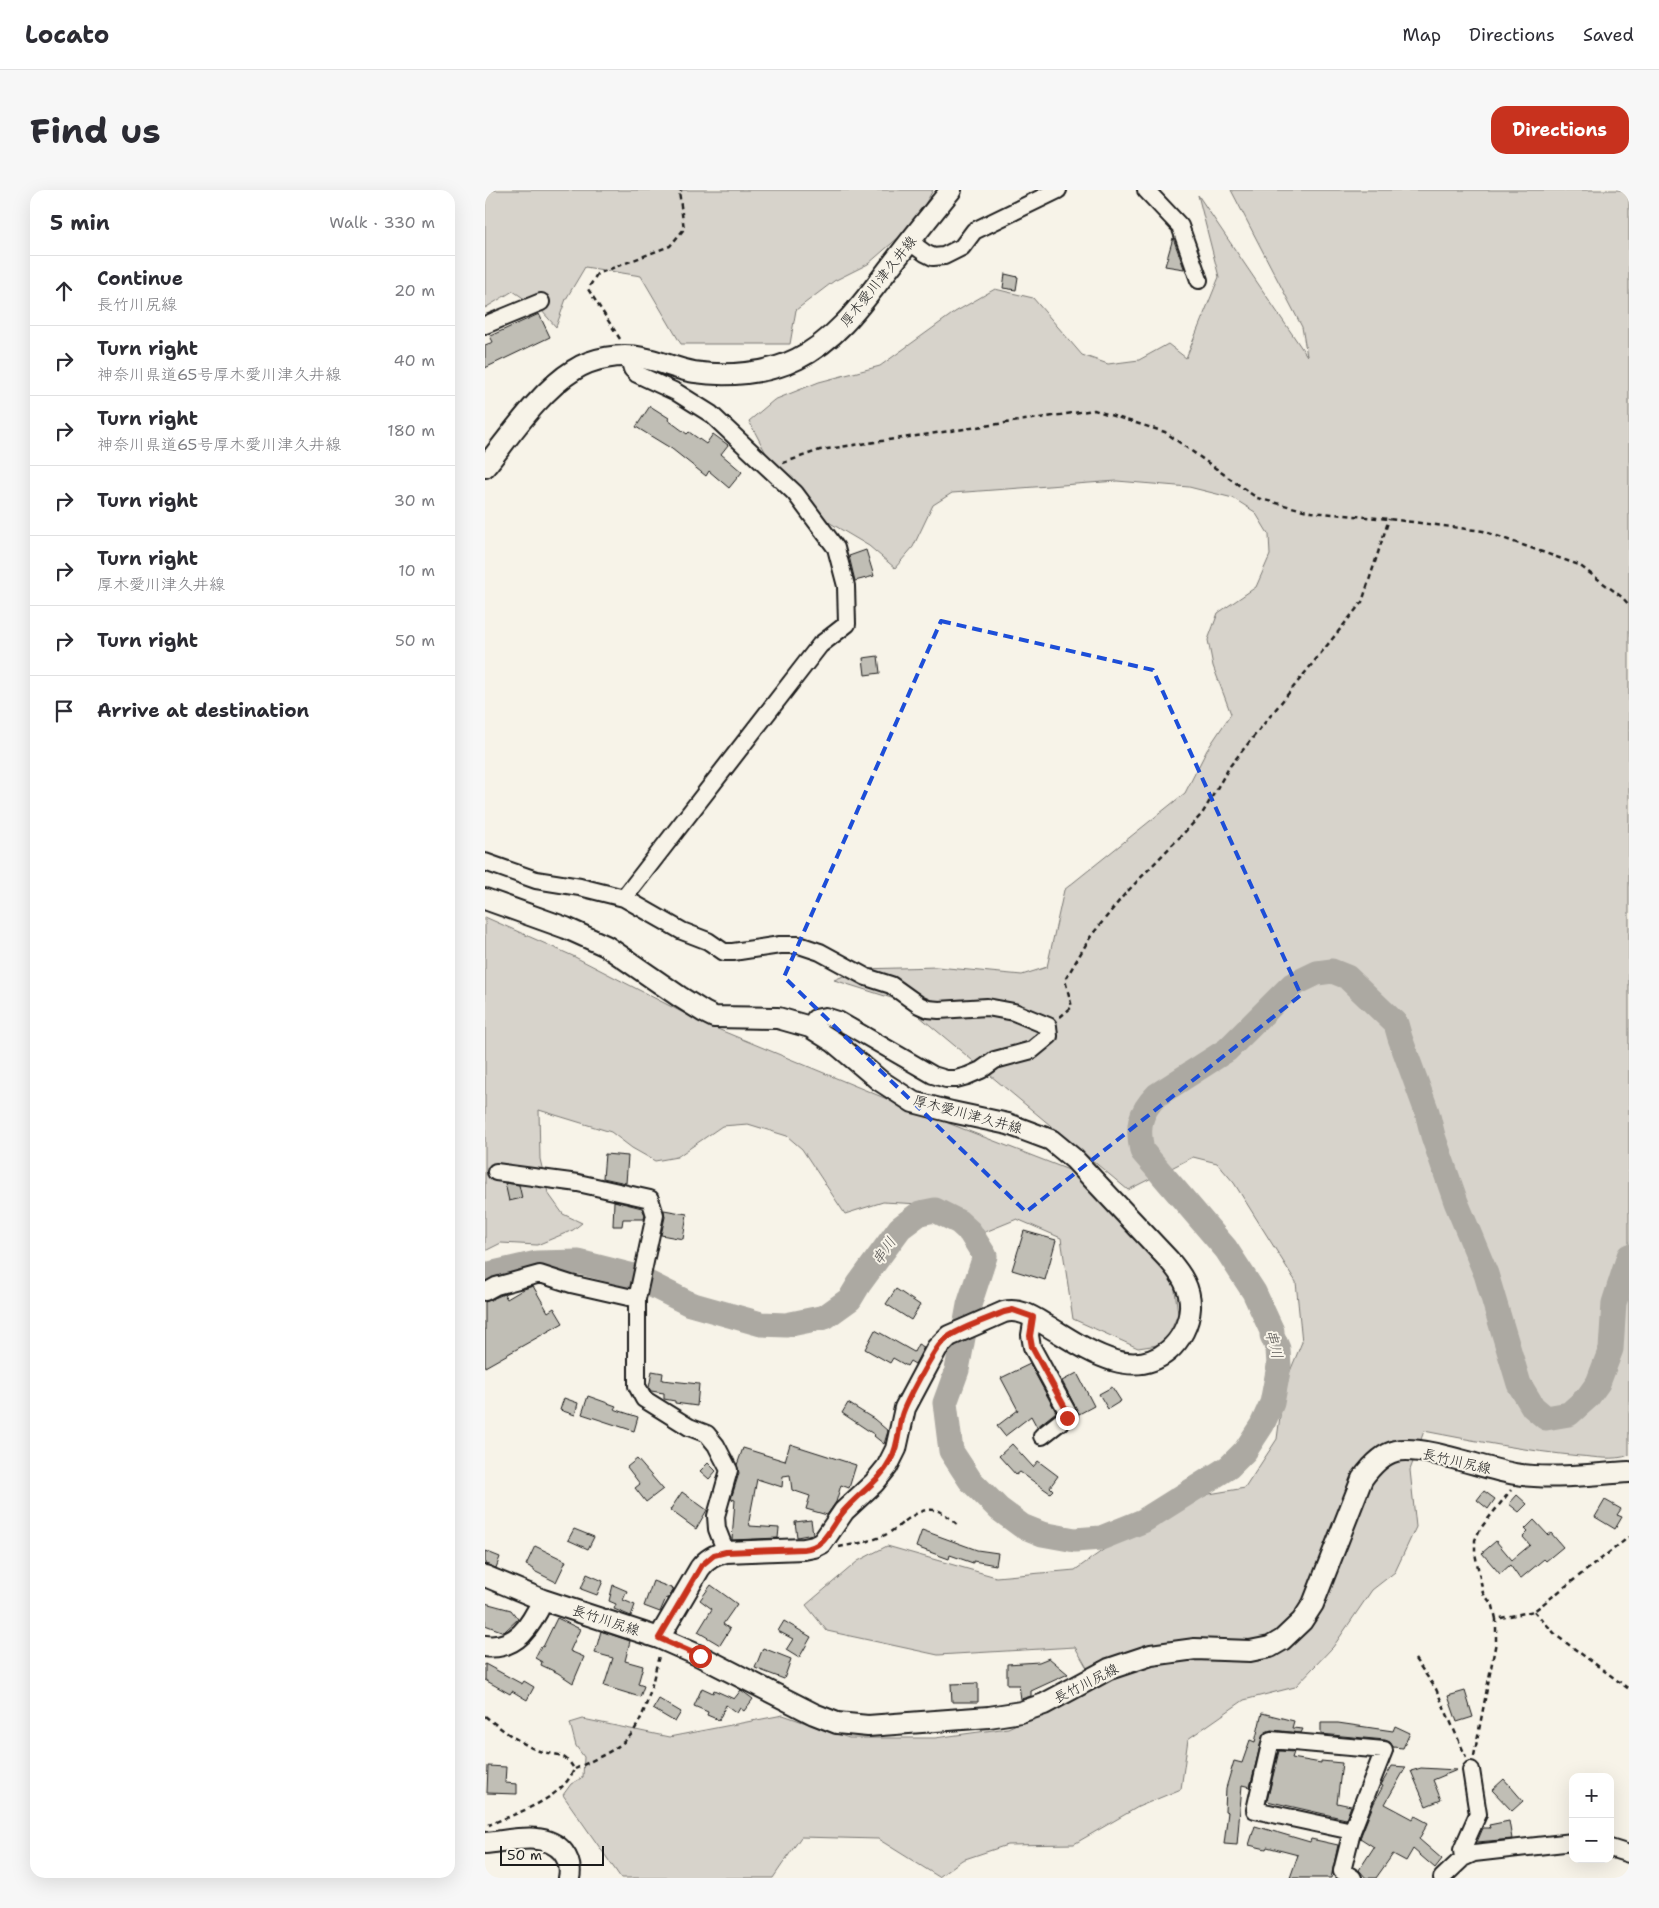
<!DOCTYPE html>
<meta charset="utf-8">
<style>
:root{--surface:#fff;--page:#f7f7f7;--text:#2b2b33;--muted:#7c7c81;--line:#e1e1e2;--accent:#c8321e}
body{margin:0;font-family:"Shantell Sans","Klee One",sans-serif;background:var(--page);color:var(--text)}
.controls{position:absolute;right:15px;bottom:15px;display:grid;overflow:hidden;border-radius:10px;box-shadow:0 5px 20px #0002}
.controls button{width:45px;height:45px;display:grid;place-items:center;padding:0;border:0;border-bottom:1px solid var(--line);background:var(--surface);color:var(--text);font:25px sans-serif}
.scale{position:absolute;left:15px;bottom:12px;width:104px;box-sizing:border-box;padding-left:5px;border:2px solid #1c1c1c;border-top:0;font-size:14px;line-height:18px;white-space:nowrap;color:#1c1c1c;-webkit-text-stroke:4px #f7f3e8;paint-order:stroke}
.stop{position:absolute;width:15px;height:15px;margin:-11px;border:4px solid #c8321e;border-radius:50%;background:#fff}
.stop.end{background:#c8321e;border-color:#fff;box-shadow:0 1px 5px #0008}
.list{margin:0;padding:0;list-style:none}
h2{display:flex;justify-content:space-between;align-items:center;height:65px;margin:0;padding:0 20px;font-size:21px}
h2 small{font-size:16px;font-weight:400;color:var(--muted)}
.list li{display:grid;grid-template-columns:32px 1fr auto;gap:15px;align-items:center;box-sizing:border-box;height:70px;padding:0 20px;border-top:1px solid var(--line)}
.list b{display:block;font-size:19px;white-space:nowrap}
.list p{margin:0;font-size:16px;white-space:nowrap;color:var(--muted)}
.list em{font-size:16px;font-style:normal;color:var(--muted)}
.icon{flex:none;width:28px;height:28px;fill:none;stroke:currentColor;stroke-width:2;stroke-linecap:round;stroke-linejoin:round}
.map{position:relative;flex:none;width:1144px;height:1688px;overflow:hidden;border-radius:15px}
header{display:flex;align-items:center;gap:30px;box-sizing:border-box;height:70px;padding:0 25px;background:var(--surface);border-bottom:1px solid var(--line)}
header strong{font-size:24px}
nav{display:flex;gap:28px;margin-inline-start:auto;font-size:18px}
.intro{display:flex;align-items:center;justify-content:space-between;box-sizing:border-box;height:120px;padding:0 30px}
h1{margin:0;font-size:35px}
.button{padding:12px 22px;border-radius:15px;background:var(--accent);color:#fff;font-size:18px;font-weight:700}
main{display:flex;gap:30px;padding:0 30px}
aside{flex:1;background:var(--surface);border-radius:15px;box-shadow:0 5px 20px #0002}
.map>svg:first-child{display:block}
</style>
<header>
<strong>Locato</strong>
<nav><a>Map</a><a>Directions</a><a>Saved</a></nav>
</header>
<div class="intro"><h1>Find us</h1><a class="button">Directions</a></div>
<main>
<aside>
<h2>5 min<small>Walk · 330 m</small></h2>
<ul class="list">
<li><svg class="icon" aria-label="ahead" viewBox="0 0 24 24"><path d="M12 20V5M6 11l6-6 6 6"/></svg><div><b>Continue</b><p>長竹川尻線</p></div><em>20 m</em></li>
<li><svg class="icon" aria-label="right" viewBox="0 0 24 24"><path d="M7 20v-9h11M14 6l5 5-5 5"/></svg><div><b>Turn right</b><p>神奈川県道65号厚木愛川津久井線</p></div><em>40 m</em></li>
<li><svg class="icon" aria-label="right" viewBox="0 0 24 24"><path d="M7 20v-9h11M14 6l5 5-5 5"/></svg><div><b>Turn right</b><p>神奈川県道65号厚木愛川津久井線</p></div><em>180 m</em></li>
<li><svg class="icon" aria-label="right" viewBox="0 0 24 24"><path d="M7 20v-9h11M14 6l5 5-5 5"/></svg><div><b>Turn right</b></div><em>30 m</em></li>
<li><svg class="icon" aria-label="right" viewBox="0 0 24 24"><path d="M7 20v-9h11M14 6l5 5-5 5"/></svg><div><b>Turn right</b><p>厚木愛川津久井線</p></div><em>10 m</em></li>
<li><svg class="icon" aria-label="right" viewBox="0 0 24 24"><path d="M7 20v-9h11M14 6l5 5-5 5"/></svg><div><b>Turn right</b></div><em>50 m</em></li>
<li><svg class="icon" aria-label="arrive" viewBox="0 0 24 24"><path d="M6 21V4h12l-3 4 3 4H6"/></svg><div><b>Arrive at destination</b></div></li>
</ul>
</aside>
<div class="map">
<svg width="1144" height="1688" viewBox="0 0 1144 1688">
<rect width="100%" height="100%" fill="#f7f3e8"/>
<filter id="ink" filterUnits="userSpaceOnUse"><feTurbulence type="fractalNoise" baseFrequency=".02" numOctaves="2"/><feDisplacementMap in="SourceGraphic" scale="10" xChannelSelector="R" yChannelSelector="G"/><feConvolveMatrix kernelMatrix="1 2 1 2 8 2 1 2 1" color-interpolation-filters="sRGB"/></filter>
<g filter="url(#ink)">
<!-- green -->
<path fill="#d7d3cb" stroke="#7a7874" d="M 0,0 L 448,0 L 429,34 L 383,74 L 349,91 L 311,120 L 305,154 L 196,154 L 156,86 L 100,77 L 81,109 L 71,137 L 56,120 L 28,101 L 0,118 Z
M 746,0 L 1144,0 L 1144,1265 C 1130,1271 1110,1267 1095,1266 C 1042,1261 991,1251 939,1241 L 925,1280 L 931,1337 L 910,1382 L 887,1400 L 848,1457 L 810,1497 L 759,1510 L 703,1549 L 696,1599 L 653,1617 L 589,1654 L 522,1655 L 477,1670 L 454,1687 L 393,1649 L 316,1647 L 288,1688 L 136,1688 L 78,1605 L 86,1594 L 98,1587 L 99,1567 L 91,1556 L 85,1533 L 98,1529 L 184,1547 L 298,1525 L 364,1548 L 450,1548 L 523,1538 L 613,1497 L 590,1457 L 453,1465 L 342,1441 L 321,1415 L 373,1371 L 402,1356 L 511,1387 L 590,1380 L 638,1346 L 724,1304 L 760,1298 L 792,1249 L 799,1196 L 817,1152 L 811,1092 L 749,993 L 732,973 L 708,967 L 643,1000 L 416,811 L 349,790 L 375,779 L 452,777 L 537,785 L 562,777 L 579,700 L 700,603 L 722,560 L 746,524 L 728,476 L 723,450 L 733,423 L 771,397 L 785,365 L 784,345 L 770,322 L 748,308 L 704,297 L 632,291 L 467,303 L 448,315 L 428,357 L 410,378 L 384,356 L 325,321 L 293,286 L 264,231 L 289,210 L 334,192 L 395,176 L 470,122 L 510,99 L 548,108 L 597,165 L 623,174 L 654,170 L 683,154 L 701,168 L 734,87 L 713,5 L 822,166 L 817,137 Z
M 0,727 L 88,766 L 218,833 L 414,914 L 589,982 L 689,1092 L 693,1124 L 680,1154 L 653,1158 L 588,1129 L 576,1048 L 532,1029 L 488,1047 L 435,1014 L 398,1012 L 360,1024 L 317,959 L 302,946 L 263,934 L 237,936 L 192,967 L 170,971 L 147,958 L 126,942 L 54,920 L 55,969 L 63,1003 L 78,1024 L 97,1033 L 88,1040 L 52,1055 L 16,1053 L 0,1061 Z"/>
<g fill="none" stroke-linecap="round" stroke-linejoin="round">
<!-- river -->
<path stroke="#aca9a2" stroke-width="25" d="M 0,1085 L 52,1073 L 94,1072 L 149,1086 L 205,1114 L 276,1134 L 301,1135 L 340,1127 L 365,1109 L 374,1094 L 415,1038 L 435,1023 L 450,1020 L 474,1032 L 485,1042 L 500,1066 L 484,1115 L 472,1180 L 460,1213 L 466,1261 L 485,1290 L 514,1319 L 537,1336 L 557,1344 L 590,1350 L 616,1348 L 658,1331 L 744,1277 L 760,1261 L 777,1235 L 787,1213 L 794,1176 L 793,1159 L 787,1145 L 787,1141 L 769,1102 L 741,1059 L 657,961 C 652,937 654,923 672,905 L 742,860 L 807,795 L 832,783 L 847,781 L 862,787 L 911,834 L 915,848 L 942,922 L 948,946 L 971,1012 L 1001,1084 L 1034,1194 L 1048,1217 L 1061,1228 L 1084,1224 L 1103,1207 L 1113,1193 L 1126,1159 L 1129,1113 L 1144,1066"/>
</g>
<!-- building -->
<path fill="#c0beb5" stroke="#1c1c1c" d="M 688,48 L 699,78 L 699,79 L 680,76 Z
M 520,84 L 533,87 L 531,100 L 518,98 Z
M 54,124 L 65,147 L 0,178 L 0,155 L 8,152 L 5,146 Z
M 165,216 L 184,228 L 183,230 L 202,244 L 204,242 L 221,254 L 228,244 L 243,255 L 236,264 L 257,282 L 244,298 L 224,281 L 221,286 L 187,259 L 151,237 Z
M 381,360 L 389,386 L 370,391 L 364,366 Z
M 393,466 L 395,483 L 380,485 L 378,468 Z
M 120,964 L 143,966 L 141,993 L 118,988 Z
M 20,993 L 34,995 L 37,1008 L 24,1011 Z
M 129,1011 L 157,1018 L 160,1025 L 159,1029 L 138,1029 L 137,1036 L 128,1036 Z
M 179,1020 L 202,1024 L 198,1049 L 176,1045 L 180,1027 Z
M 539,1041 L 571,1050 L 560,1090 L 527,1080 Z
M 48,1096 L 63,1122 L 69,1118 L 78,1133 L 0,1177 L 0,1112 L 19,1104 L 22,1109 L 39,1099 Z
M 411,1099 L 435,1115 L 426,1130 L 401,1114 Z
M 390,1140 L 429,1162 L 433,1154 L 439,1157 L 430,1174 L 425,1171 L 422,1176 L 408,1168 L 405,1173 L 380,1159 Z
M 545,1174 L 571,1222 L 552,1237 L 546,1226 L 520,1246 L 512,1236 L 533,1220 L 516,1188 Z
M 167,1181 L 178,1183 L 177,1190 L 214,1194 L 212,1216 L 190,1213 L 190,1211 L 179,1209 L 179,1203 L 166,1201 L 164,1198 Z
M 592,1183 L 609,1216 L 594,1224 L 577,1191 Z
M 627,1197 L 636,1211 L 623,1219 L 614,1204 Z
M 103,1206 L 131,1216 L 129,1219 L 153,1227 L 149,1241 L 97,1224 Z
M 79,1208 L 93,1213 L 90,1225 L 75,1220 Z
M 363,1213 L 389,1229 L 403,1241 L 399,1254 L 389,1246 L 390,1245 L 357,1223 Z
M 305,1254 L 371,1275 L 364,1298 L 356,1295 L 351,1312 L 342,1325 L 321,1319 L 325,1306 L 307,1300 L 305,1285 L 298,1286 L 297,1297 L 272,1289 L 264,1331 L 265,1336 L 294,1338 L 293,1348 L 247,1350 L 250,1310 L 246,1309 L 254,1283 L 252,1275 L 258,1258 L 300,1271 Z
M 527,1254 L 548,1277 L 553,1271 L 573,1286 L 565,1297 L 568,1300 L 565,1303 L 535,1282 L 531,1285 L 514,1266 Z
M 152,1269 L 178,1299 L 161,1312 L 150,1298 L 155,1294 L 142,1277 Z
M 223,1273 L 231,1281 L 224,1289 L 215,1281 Z
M 999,1301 L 1010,1309 L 1003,1319 L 992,1310 Z
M 197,1302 L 222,1320 L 211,1339 L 185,1320 Z
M 1032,1305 L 1042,1314 L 1034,1322 L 1024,1314 Z
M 1120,1310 L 1136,1319 L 1132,1325 L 1137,1327 L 1130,1339 L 1110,1327 Z
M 326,1330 L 328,1344 L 312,1347 L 310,1332 Z
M 1049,1330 L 1063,1345 L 1066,1343 L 1078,1357 L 1061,1371 L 1059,1369 L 1035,1389 L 1025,1375 L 1015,1384 L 997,1363 L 1011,1351 L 1027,1370 L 1045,1355 L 1038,1347 L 1043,1342 L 1040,1339 Z
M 89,1339 L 109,1347 L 103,1359 L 83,1350 Z
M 437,1340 L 492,1360 L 513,1363 L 511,1375 L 488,1371 L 488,1373 L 465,1365 L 464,1369 L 431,1357 Z
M 50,1356 L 81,1371 L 71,1392 L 49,1381 L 49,1379 L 41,1375 Z
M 0,1361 L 15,1367 L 11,1378 L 0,1374 Z
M 102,1384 L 118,1391 L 112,1405 L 96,1399 Z
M 168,1391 L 189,1399 L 183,1409 L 181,1408 L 175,1422 L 159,1416 Z
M 128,1395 L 142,1401 L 138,1410 L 150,1415 L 146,1426 L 129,1419 L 131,1414 L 124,1411 Z
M 226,1395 L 252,1414 L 238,1434 L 245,1439 L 235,1455 L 213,1442 L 227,1419 L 215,1410 Z
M 0,1413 L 26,1420 L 33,1429 L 19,1442 L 0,1435 Z
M 72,1428 L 95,1439 L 85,1461 L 99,1467 L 88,1493 L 73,1483 L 56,1475 L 57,1472 L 50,1468 L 56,1456 L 58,1457 Z
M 299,1431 L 326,1447 L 314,1468 L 301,1460 L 308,1449 L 293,1441 Z
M 116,1441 L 145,1451 L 140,1471 L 158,1476 L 153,1494 L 159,1496 L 155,1507 L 119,1496 L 128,1468 L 110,1463 Z
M 278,1458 L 306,1469 L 299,1489 L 270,1478 Z
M 564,1468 L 583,1484 L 546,1501 L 546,1506 L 536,1509 L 534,1495 L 522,1495 L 522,1474 L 554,1472 Z
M 0,1474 L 37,1494 L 39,1491 L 49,1497 L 42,1510 L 27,1501 L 25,1504 L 0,1490 Z
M 493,1493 L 493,1512 L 467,1512 L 466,1494 Z
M 217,1498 L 228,1503 L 229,1500 L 249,1509 L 256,1500 L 268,1509 L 259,1521 L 255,1518 L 252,1523 L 241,1515 L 234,1530 L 222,1525 L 223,1522 L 209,1516 Z
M 980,1501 L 988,1527 L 972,1532 L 963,1506 Z
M 174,1509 L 196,1522 L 190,1532 L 168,1519 Z
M 777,1523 L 809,1531 L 807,1538 L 818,1539 L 816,1543 L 786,1540 L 778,1544 L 765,1597 L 757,1595 L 752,1655 L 739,1654 L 743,1622 L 740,1621 L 741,1598 L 749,1571 L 757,1573 L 765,1550 L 770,1552 Z
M 836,1533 L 853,1533 L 908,1541 L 910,1536 L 925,1543 L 918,1558 L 908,1557 L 905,1552 L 900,1550 L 836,1544 Z
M 794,1561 L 809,1562 L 807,1568 L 836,1573 L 836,1571 L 857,1573 L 852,1613 L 866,1616 L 861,1629 L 782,1611 Z
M 3,1576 L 21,1577 L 20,1593 L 32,1594 L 32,1604 L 2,1603 Z
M 907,1576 L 921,1577 L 900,1614 L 928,1629 L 930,1626 L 943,1633 L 934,1649 L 957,1669 L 950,1678 L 928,1659 L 921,1671 L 908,1664 L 891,1688 L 881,1688 L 874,1680 L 889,1657 L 875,1648 L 889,1613 L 898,1596 L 896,1595 Z
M 936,1578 L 972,1580 L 948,1590 L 956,1610 L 941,1616 L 926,1581 Z
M 1019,1589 L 1038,1611 L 1027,1621 L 1007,1600 Z
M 1024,1631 L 1027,1649 L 992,1652 L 998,1638 L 1005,1638 L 1004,1635 Z
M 770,1636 L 825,1652 L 826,1649 L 853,1655 L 846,1688 L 805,1688 L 813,1665 L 782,1657 L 781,1659 L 764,1655 Z"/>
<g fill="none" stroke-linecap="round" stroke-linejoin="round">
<defs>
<path id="minor" d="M 661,0 L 695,36 L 714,90
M 425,52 L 440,63 L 448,67 L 459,66 L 477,57 L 489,41 L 573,0
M 0,135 L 56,112
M 0,672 L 51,690 L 95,697 L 139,708 L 197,741 L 223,751 L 239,762 L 248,762 L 295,755 L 314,755 L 335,762 L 381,787 L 406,795 L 434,815 L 443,819 L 454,820 L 502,817 L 529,822 L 563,836 L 564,846 L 547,860 L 510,870 L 496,880 L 482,886 L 471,889 L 461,889 L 448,885 L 353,830 L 340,826 L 330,828 L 325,837
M 139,708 L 335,455 L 362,434 L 361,396 L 351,358 L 310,303 L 226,224 L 191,202 L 152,184 L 147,179 L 143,166
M 11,982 L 93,993 L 165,1009 L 170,1025 L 152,1109 L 152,1196 L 159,1209 L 204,1237 L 222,1244 L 231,1255 L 244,1280 L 231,1326 L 232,1339 L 241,1362
M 0,1102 L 11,1096 L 55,1084 L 86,1094 L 152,1109
M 548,1127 L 545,1145 L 547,1157 L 584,1225 L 557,1246
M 867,1641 L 770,1620 L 786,1550 L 899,1560 L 867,1641 L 857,1681 L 868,1688
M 1125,1658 L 1144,1664
M 978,1668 L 977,1660 L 993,1624 L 986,1580
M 957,1688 L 978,1668 L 989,1663 L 1088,1652"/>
<path id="major" d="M 0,277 C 25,246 55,201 89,180 C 107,168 136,163 158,168 C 175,171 191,179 209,182 C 241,187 282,184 312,169 C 353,149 378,112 405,77 C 425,51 445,26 466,0
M 0,709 L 81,738 L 121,756 L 195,807 L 219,822 L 229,827 L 293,828 L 325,837 L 349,852 L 394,890 L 428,912 L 467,922 L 523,934 L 566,950 L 589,969 L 684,1070 C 696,1084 706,1098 705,1118 C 704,1134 696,1150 683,1161 C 644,1193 597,1156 561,1135 C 548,1127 535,1118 519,1122 L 464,1146 L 452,1158 L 420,1218 L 411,1259 L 402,1277 L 389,1293 L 359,1321 L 337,1353 L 329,1357 L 319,1359 L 241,1362 C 229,1365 222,1369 215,1378 L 174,1448
M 0,1386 L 58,1410 L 174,1448 L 215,1466 L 329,1524 L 352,1533 L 383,1536 L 504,1527 L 536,1522 L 559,1514 L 624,1479 L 666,1465 L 710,1459 L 765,1461 L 785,1457 L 797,1450 L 817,1431 L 828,1414 L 877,1289 C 885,1278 897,1264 911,1261 C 939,1255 999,1279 1030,1284 C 1067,1290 1107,1284 1144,1282
M 0,1456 C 32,1460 46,1435 58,1410
M 0,1653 C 25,1651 60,1640 78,1662 C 84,1670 86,1679 84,1688"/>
</defs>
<!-- minor casing -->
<use href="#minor" stroke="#1c1c1c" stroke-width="20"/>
<!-- major casing -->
<use href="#major" stroke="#1c1c1c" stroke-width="24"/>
<!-- path -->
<path stroke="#1c1c1c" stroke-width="2.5" stroke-dasharray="5 4" stroke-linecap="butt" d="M 135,149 L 103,99 L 112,84 L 185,56 L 199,39 L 194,1 L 197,0
M 298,273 L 335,260 L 609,220 L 680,242 L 772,308 L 826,322 L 904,329 L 998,341 L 1094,375 L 1137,407 L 1144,415
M 575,827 L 587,817 L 580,790 L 606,746 L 639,705 L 717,624 L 745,576 L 877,412 L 904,329
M 354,1357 C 369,1354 386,1352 400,1345 C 417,1337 434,1312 456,1322 C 461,1325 467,1330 472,1334
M 1049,1421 L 1072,1446 L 1144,1499
M 1011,1429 L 1008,1416 L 998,1403 L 990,1363 L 990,1350 L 995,1339 L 1026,1300
M 930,1469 L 951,1499 L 981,1567
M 0,1526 C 16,1539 31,1550 49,1559 C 67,1567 78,1559 89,1579 C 78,1609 31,1623 4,1635
M 989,1566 L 1011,1452 L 1011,1429 L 1049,1421 L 1144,1347
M 90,1579 C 107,1570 131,1561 144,1547 C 162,1526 167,1492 174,1466"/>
<!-- minor -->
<use href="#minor" stroke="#f7f3e8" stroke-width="16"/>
<!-- major -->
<use href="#major" stroke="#f7f3e8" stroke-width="20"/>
</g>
</g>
<g fill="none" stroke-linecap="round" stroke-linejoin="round" filter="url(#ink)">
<!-- route -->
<path stroke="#c8321e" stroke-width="6" d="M 215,1466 L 174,1448 L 217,1375 L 229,1365 L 241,1362 L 319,1359 C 341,1357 345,1337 358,1322 C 374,1303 395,1291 406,1269 C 414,1255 413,1239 417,1225 C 421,1212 448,1161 458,1151 C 469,1140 503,1129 519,1122 L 528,1120 L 548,1127 L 545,1146 L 547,1157 L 584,1225 L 582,1228"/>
</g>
<!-- marked area -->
<path fill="none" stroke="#1d4ed8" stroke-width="4" stroke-dasharray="10 6" stroke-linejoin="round" d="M 456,431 L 668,480 L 816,805 L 541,1022 L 299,787 Z"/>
<g text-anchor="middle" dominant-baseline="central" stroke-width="4" stroke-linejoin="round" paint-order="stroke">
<!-- street labels -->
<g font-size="14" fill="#1c1c1c" stroke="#f7f3e8">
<text transform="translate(393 91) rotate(-51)">厚木愛川津久井線</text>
<text transform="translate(483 924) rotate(15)">厚木愛川津久井線</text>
<text transform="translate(972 1271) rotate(13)">長竹川尻線</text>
<text transform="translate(121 1430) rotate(18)">長竹川尻線</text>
<text transform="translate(601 1493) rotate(-27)">長竹川尻線</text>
</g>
<!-- water labels -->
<g font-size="15" font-style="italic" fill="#565452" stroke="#f7f3e8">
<text transform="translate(399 1061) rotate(-55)">串川</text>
<text transform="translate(789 1154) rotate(76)">串川</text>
</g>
</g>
</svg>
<div class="controls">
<button>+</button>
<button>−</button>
</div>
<div class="scale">50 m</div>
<div class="stop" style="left:215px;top:1466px"></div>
<div class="stop end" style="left:582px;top:1228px"></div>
</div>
</main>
